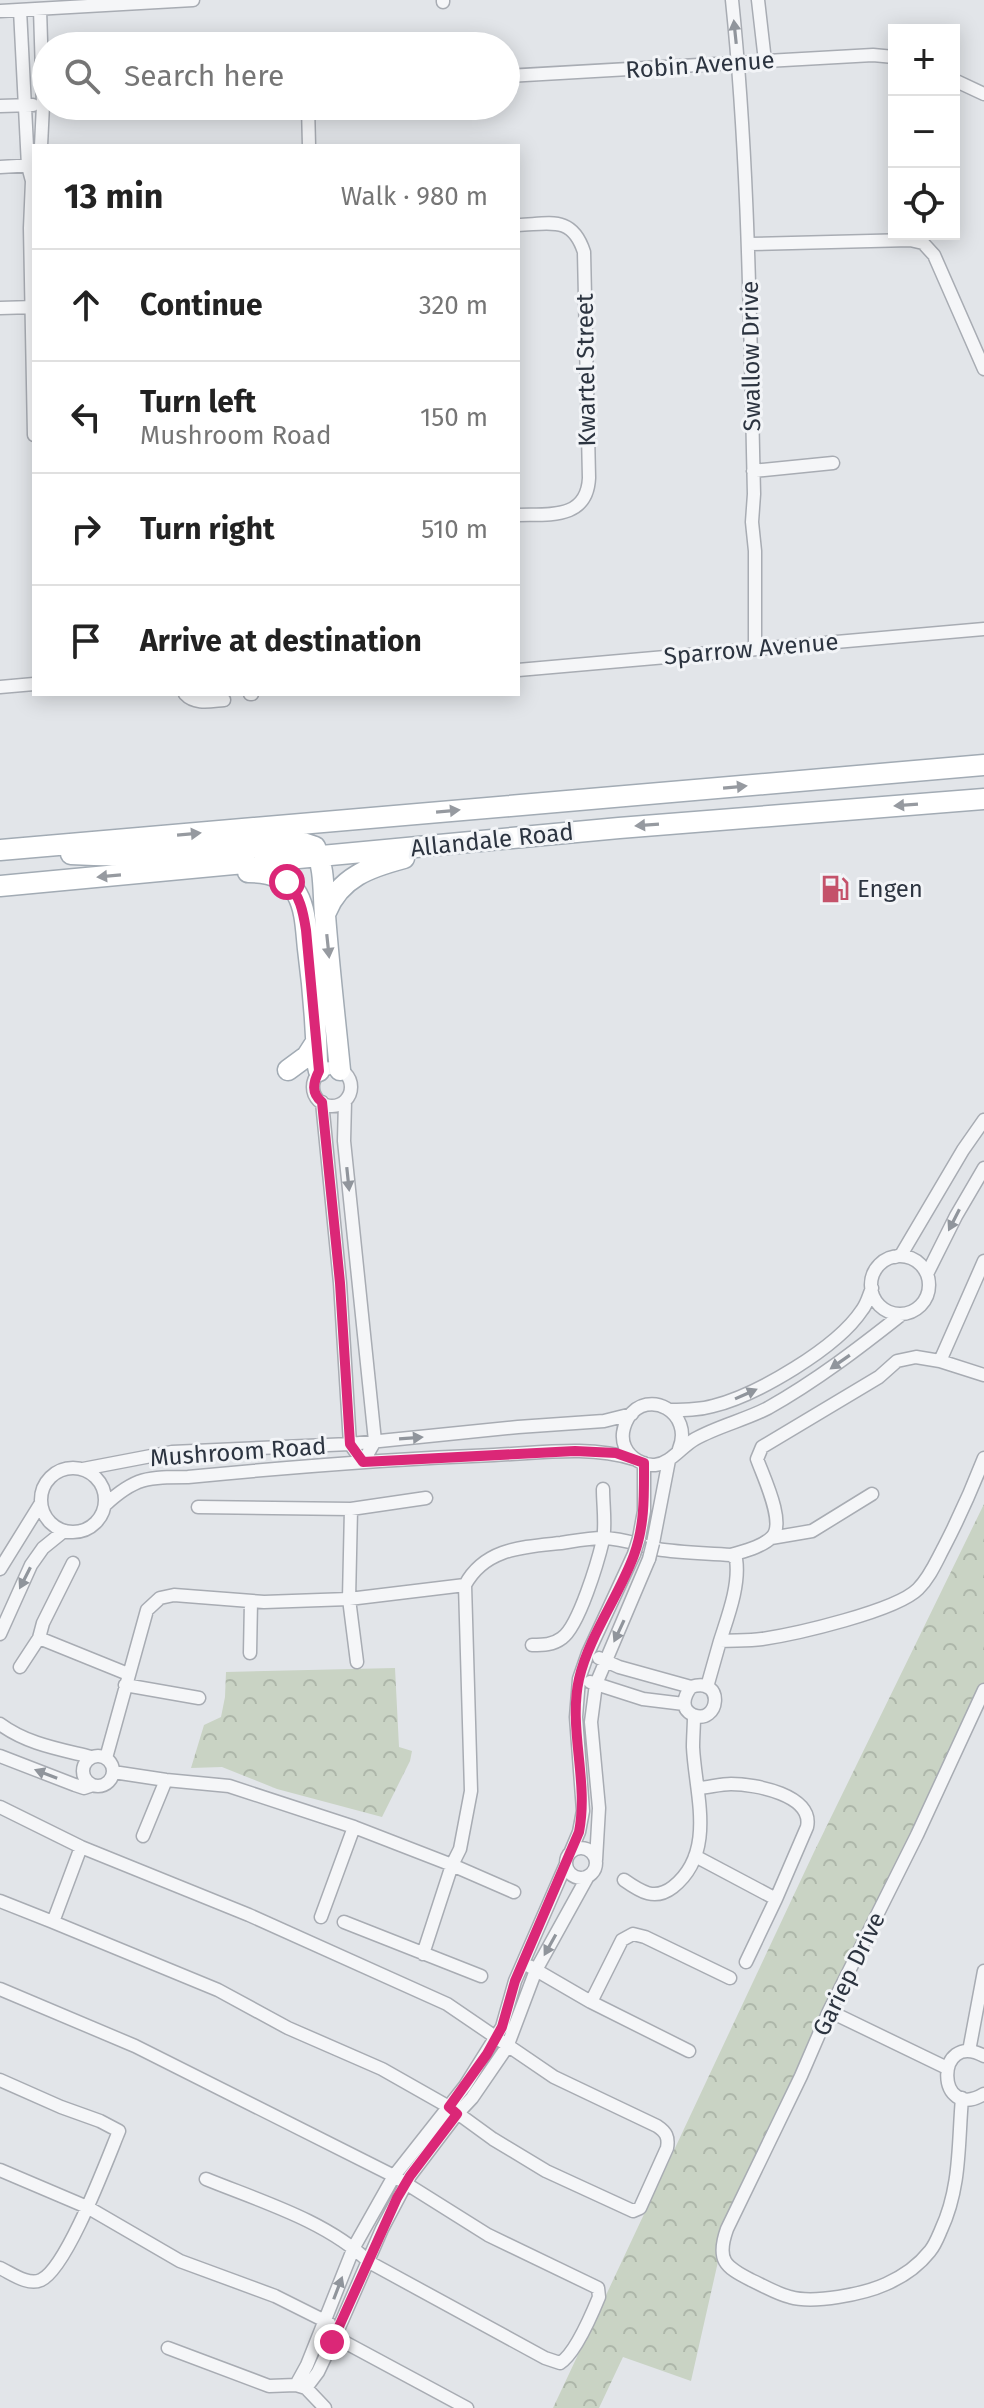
<!DOCTYPE html>
<meta charset="utf-8">
<style>
:root{--surface:#fff;--page:#f6f6f6;--text:#222;--muted:#767676;--line:#e0e0e0}
body{margin:0;font-family:"Fira Sans",sans-serif;background:var(--page);color:var(--text)}
.controls{position:absolute;right:24px;top:24px;display:grid;overflow:hidden;border-radius:0px;box-shadow:0 4px 20px #0003}
.controls button{width:72px;height:72px;display:grid;place-items:center;padding:0;border:0;border-bottom:2px solid var(--line);background:var(--surface);color:var(--text);font:40px sans-serif}
.stop{position:absolute;width:24px;height:24px;margin:-18px;border:6px solid #db2777;border-radius:50%;background:#fff}
.stop.end{background:#db2777;border-color:#fff;box-shadow:0 2px 8px #0008}
.list{margin:0;padding:0;list-style:none}
h2{display:flex;justify-content:space-between;align-items:center;height:104px;margin:0;padding:0 32px;font-size:34px}
h2 small{font-size:26px;font-weight:400;color:var(--muted)}
.list li{display:grid;grid-template-columns:52px 1fr auto;gap:24px;align-items:center;box-sizing:border-box;height:112px;padding:0 32px;border-top:2px solid var(--line)}
.list b{display:block;font-size:30px;white-space:nowrap}
.list p{margin:0;font-size:26px;white-space:nowrap;color:var(--muted)}
.list em{font-size:26px;font-style:normal;color:var(--muted)}
.icon{flex:none;width:44px;height:44px;fill:none;stroke:currentColor;stroke-width:2;stroke-linecap:round;stroke-linejoin:round}
.map{position:relative;flex:none;width:984px;height:2408px;overflow:hidden}
.search{position:absolute;background:var(--surface);box-shadow:0 4px 20px #0003;left:32px;top:32px;width:488px;height:88px;display:flex;align-items:center;gap:20px;box-sizing:border-box;padding:0 28px;border-radius:44px;color:var(--muted);font-size:30px}
.panel{position:absolute;background:var(--surface);box-shadow:0 4px 20px #0003;left:32px;top:144px;width:488px;height:552px;border-radius:0px}
.map>svg:first-child{display:block}
</style>
<div class="map">
<svg width="984" height="2408" viewBox="0 0 984 2408">
<defs>
<pattern id="forest-crowns" width="20" height="18" patternUnits="userSpaceOnUse" patternTransform="scale(2)"><rect width="20" height="18" fill="#c9d3c4"/><path d="M2 6a3 3 0 1 1 6 0M12 15a3 3 0 1 1 6 0" fill="none" stroke="#adb6a9"/></pattern>
</defs>
<rect width="100%" height="100%" fill="#e2e5e9"/>
<!-- forest -->
<path fill="url(#forest-crowns)" d="M 984,1504 L 984,1691 L 722,2244 L 691,2381 L 623,2357 L 599,2408 L 553,2408 L 814,1852 Z
M 395,1668 L 399,1747 L 412,1751 L 410,1761 L 382,1817 L 277,1789 L 222,1767 L 191,1768 L 204,1725 L 221,1717 L 225,1697 L 226,1672 Z"/>
<g fill="none" stroke-linecap="round" stroke-linejoin="round">
<defs>
<path id="street" d="M 443,0 L 443,2
M 732,0 C 749,164 750,329 754,494 L 752,522 L 755,551 L 755,649
M 758,0 L 765,61
M 40,9 L 43,105 L 41,146
M 20,10 L 28,166 L 32,181 L 30,228 L 34,435
M 0,11 L 193,0
M 506,76 L 873,55 L 894,57
M 954,80 L 984,94
M 0,106 L 33,105
M 308,106 L 309,146
M 0,167 L 34,165
M 518,225 C 550,224 572,215 584,252 L 589,478 C 587,520 548,514 518,515
M 749,244 L 910,240 L 923,243 L 934,255 L 984,369
M 0,308 L 34,307
M 753,471 L 833,463
M 518,670 L 984,629
M 0,687 L 34,684
M 185,694 C 195,705 211,701 224,700
M 250,694 L 252,694
M313 1087a19 19 0 1 1 38 0a19 19 0 1 1-38 0Z
M 322,1102 L 340,1283 L 350,1444 L 363,1462 L 375,1441 L 344,1141 L 345,1101
M871 1285a29 29 0 1 1 58 0a29 29 0 1 1-58 0Z
M 895,1257 L 901,1255 L 963,1150 L 984,1120
M 927,1274 L 956,1216 L 984,1168
M 940,1361 L 984,1375
M 670,1410 C 685,1410 699,1410 713,1406 C 757,1395 837,1348 862,1310 C 867,1304 869,1295 872,1288
M 679,1449 C 694,1413 648,1387 628,1418 C 623,1427 621,1438 625,1447 C 630,1458 643,1466 655,1465 C 671,1463 681,1447 695,1439 C 718,1426 745,1420 768,1408 C 816,1381 859,1348 902,1314
M41 1500a32 32 0 1 1 64 0a32 32 0 1 1-64 0Z
M 83,1469 L 172,1452 L 350,1444 L 518,1427 L 604,1421 L 632,1414
M 105,1505 C 135,1477 148,1477 188,1477 C 290,1467 392,1459 494,1455 C 540,1453 589,1445 634,1459
M 198,1507 L 351,1509 L 426,1498
M 351,1509 L 349,1599 L 357,1662
M 639,1538 L 644,1511 L 644,1463
M 771,1538 L 812,1531 L 872,1494
M 653,1543 L 669,1460
M 731,1555 C 744,1551 762,1547 772,1537 C 786,1523 763,1476 757,1459 L 762,1447 L 879,1377 L 897,1361 L 916,1357 L 940,1361 L 984,1261
M 73,1563 L 43,1623 L 39,1638 L 128,1674
M 0,1569 L 41,1503
M 465,1585 C 485,1548 523,1547 561,1543 C 574,1541 589,1538 603,1538 C 622,1538 639,1545 657,1549 C 681,1553 707,1553 731,1555 L 736,1559 C 740,1585 728,1616 720,1641
M 0,1634 L 31,1565 L 43,1548 L 64,1531
M 532,1645 C 543,1645 553,1645 562,1638 C 579,1626 598,1561 603,1540 C 606,1524 603,1506 603,1489
M 250,1653 L 251,1601
M 599,1658 L 619,1667 L 691,1687 C 726,1676 719,1726 693,1715 C 680,1709 684,1696 691,1687
M 20,1667 L 39,1638
M 590,1682 L 643,1699 L 684,1704
M 125,1685 L 199,1698
M 707,1687 L 720,1641 C 734,1640 748,1641 762,1639 C 796,1634 896,1611 918,1589 C 930,1577 936,1562 944,1547 C 959,1518 972,1489 984,1458
M 0,1724 C 27,1744 59,1749 91,1757
M 0,1756 L 75,1785 L 84,1788 L 93,1785
M83 1771a15 15 0 1 1 30 0a15 15 0 1 1-30 0Z
M 106,1758 L 147,1610 L 160,1598 L 174,1595 L 264,1602 L 349,1599 L 465,1585 L 471,1791 L 460,1849 L 452,1865 L 354,1827 L 229,1786 L 166,1780 L 113,1772
M 699,1788 C 710,1787 721,1784 731,1784 C 755,1784 814,1795 807,1827 L 776,1899
M 0,1807 L 81,1847 L 249,1915 L 447,2004 L 554,2077 L 657,2126 C 666,2132 669,2137 667,2148 L 640,2208 L 633,2211 L 546,2171 L 493,2139 L 449,2107 L 382,2069 L 288,2028 L 218,1990 L 53,1922
M 143,1836 L 166,1780
M566 1863a15 15 0 1 1 30 0a15 15 0 1 1-30 0Z
M 571,1851 L 579,1832 L 583,1811 L 576,1717 L 579,1679 L 588,1653 L 634,1554
M 695,1856 L 776,1899 L 746,1962
M 596,1860 L 599,1808 L 591,1722 L 596,1684 L 649,1559
M 624,1880 C 641,1892 655,1901 673,1887 C 717,1852 695,1793 693,1747 C 693,1737 694,1726 694,1716
M 0,1901 L 53,1922 L 81,1847
M 321,1917 L 354,1827
M 344,1922 L 481,1976
M 423,1954 L 452,1865 L 514,1892
M 529,1966 L 591,2002 L 689,2051
M 0,1989 L 135,2046 L 394,2176 L 488,2235 L 598,2288 L 599,2297 C 592,2314 575,2354 560,2363 L 545,2358 L 369,2262 C 327,2221 260,2201 206,2179
M 591,2002 L 622,1940 L 633,1934 L 645,1937 L 730,1978
M 829,2011 L 947,2068
M 969,2051 L 984,1971
M 984,2056 C 934,2029 936,2123 984,2094
M 0,2080 L 61,2107 L 100,2121 L 119,2131 C 107,2160 67,2268 41,2280 C 28,2286 11,2273 0,2268
M 962,2098 C 958,2144 961,2187 941,2230 C 938,2237 935,2245 930,2251 C 919,2265 902,2277 886,2284 C 864,2294 814,2304 790,2297 C 777,2294 764,2286 751,2280 C 725,2267 716,2260 727,2229 L 801,2076 L 829,2011 L 917,1835 L 984,1690
M 0,2170 L 87,2207 L 180,2261 L 275,2296 L 329,2323
M 335,2337 L 467,2408
M 168,2348 L 269,2386 L 296,2385 L 306,2388 L 325,2408
M 296,2385 L 307,2365 L 354,2247 L 394,2176 L 465,2086 L 502,2027 L 515,1981 L 566,1864
M 306,2388 L 318,2372 L 337,2332 L 382,2229 L 410,2176 L 457,2114 L 472,2098 L 507,2047 L 536,1970 L 588,1876"/>
<path id="primary" d="M 0,850 L 984,765
M 71,854 C 149,859 226,850 303,843 L 315,847 C 325,868 323,892 325,915 C 329,967 335,1019 340,1070
M 248,872 C 267,872 287,876 297,894 C 306,910 306,931 308,949 C 313,987 316,1024 317,1062 L 319,1071
M 0,886 L 619,828 L 984,799
M 326,912 C 340,877 370,867 404,858
M 288,1070 L 307,1056 L 316,1042"/>
</defs>
<!-- street casing -->
<use href="#street" stroke="#a8acb3" stroke-width="15"/>
<!-- primary casing -->
<use href="#primary" stroke="#a2abb4" stroke-width="23"/>
<!-- street -->
<use href="#street" stroke="#f5f6f8" stroke-width="12"/>
<!-- primary -->
<use href="#primary" stroke="#fff" stroke-width="20"/>
<defs>
<path id="street-bridge" d="M 634,1554 L 639,1538
M 649,1559 L 653,1543"/>
</defs>
<!-- street-bridge casing -->
<use href="#street-bridge" stroke="#a8acb3" stroke-width="15" stroke-linecap="butt"/>
<!-- street-bridge -->
<use href="#street-bridge" stroke="#f5f6f8" stroke-width="12"/>
</g>
<!-- one-way arrows -->
<defs><path id="oneway-solid" d="M-6-.8H1V-3.2L6.5 0L1 3.2V.8H-6Z" transform="scale(2)"/></defs>
<g fill="#90959c">
<use href="#oneway-solid" transform="translate(735 32) rotate(-96)"/>
<use href="#oneway-solid" transform="translate(348 1179) rotate(84)"/>
<use href="#oneway-solid" transform="translate(954 1220) rotate(117)"/>
<use href="#oneway-solid" transform="translate(840 1362) rotate(145)"/>
<use href="#oneway-solid" transform="translate(746 1394) rotate(-24)"/>
<use href="#oneway-solid" transform="translate(411 1438) rotate(-4)"/>
<use href="#oneway-solid" transform="translate(25 1578) rotate(117)"/>
<use href="#oneway-solid" transform="translate(619 1631) rotate(115)"/>
<use href="#oneway-solid" transform="translate(46 1774) rotate(-159)"/>
<use href="#oneway-solid" transform="translate(550 1945) rotate(119)"/>
<use href="#oneway-solid" transform="translate(338 2288) rotate(-69)"/>
</g>
<g fill="#969aa0">
<use href="#oneway-solid" transform="translate(735 787) rotate(-5)"/>
<use href="#oneway-solid" transform="translate(906 805) rotate(176)"/>
<use href="#oneway-solid" transform="translate(448 811) rotate(-5)"/>
<use href="#oneway-solid" transform="translate(647 825) rotate(176)"/>
<use href="#oneway-solid" transform="translate(189 834) rotate(-5)"/>
<use href="#oneway-solid" transform="translate(109 876) rotate(175)"/>
<use href="#oneway-solid" transform="translate(328 946) rotate(84)"/>
</g>
<g fill="none" stroke-linecap="round" stroke-linejoin="round">
<!-- route -->
<path stroke="#db2777" stroke-width="10" d="M 287,882 C 300,896 303,911 306,930 L 319,1071 C 313,1083 311,1093 322,1102 L 340,1283 L 350,1444 L 363,1462 L 575,1451 L 616,1453 L 644,1463 C 644,1494 645,1525 634,1555 C 619,1596 589,1636 579,1679 C 568,1729 589,1781 579,1832 L 515,1981 L 502,2027 L 487,2054 L 449,2107 L 457,2114 L 410,2176 L 397,2198 L 332,2342"/>
</g>
<!-- icons -->
<defs>
<symbol id="fuel-bare" viewBox="-9 -9 18 18"><path d="M-5.5-6h7V0h2V4h1.3V-2.5L3-4.5l.8-.8L6-3V5H2.5V1h-1V6h-7ZM-4.2-4.7v3.2H.2V-4.7Z" fill="#c4526a" stroke="#f2f4f7" stroke-width="2.5" paint-order="stroke"/></symbol>
</defs>
<g fill-rule="evenodd">
<use href="#fuel-bare" x="815" y="869" width="40" height="40"/>
</g>
<g text-anchor="middle" dominant-baseline="central" stroke-width="6" stroke-linejoin="round" paint-order="stroke">
<!-- street labels -->
<g font-size="24" fill="#2c3440" stroke="#f2f4f7">
<text transform="translate(700 65) rotate(-4)">Robin Avenue</text>
<text transform="translate(751 356) rotate(-91)">Swallow Drive</text>
<text transform="translate(586 370) rotate(-91)">Kwartel Street</text>
<text transform="translate(751 649) rotate(-5)">Sparrow Avenue</text>
<text transform="translate(492 840) rotate(-6)">Allandale Road</text>
<text transform="translate(238 1452) rotate(-4)">Mushroom Road</text>
<text transform="translate(849 1974) rotate(-64)">Gariep Drive</text>
</g>
<!-- poi labels -->
<g font-size="24" fill="#2c3440" stroke="#f2f4f7" text-anchor="start">
<text x="857" y="889">Engen</text>
</g>
</g>
</svg>
<div class="controls">
<button>+</button>
<button>−</button>
<button><svg class="icon" aria-label="locate" viewBox="0 0 24 24"><circle cx="12" cy="12" r="6"/><path d="M12 2v4M12 18v4M2 12h4M18 12h4"/></svg></button>
</div>
<div class="stop" style="left:287px;top:882px"></div>
<div class="stop end" style="left:332px;top:2342px"></div>
<div class="search"><svg class="icon" aria-label="search" viewBox="0 0 24 24"><circle cx="10" cy="10" r="6"/><path d="M15 15l6 6"/></svg>Search here</div>
<section class="panel">
<h2>13 min<small>Walk · 980 m</small></h2>
<ul class="list">
<li><svg class="icon" aria-label="ahead" viewBox="0 0 24 24"><path d="M12 20V5M6 11l6-6 6 6"/></svg><div><b>Continue</b></div><em>320 m</em></li>
<li><svg class="icon" aria-label="left" viewBox="0 0 24 24"><path d="M17 20v-9H6M10 6l-5 5 5 5"/></svg><div><b>Turn left</b><p>Mushroom Road</p></div><em>150 m</em></li>
<li><svg class="icon" aria-label="right" viewBox="0 0 24 24"><path d="M7 20v-9h11M14 6l5 5-5 5"/></svg><div><b>Turn right</b></div><em>510 m</em></li>
<li><svg class="icon" aria-label="arrive" viewBox="0 0 24 24"><path d="M6 21V4h12l-3 4 3 4H6"/></svg><div><b>Arrive at destination</b></div></li>
</ul>
</section>
</div>
